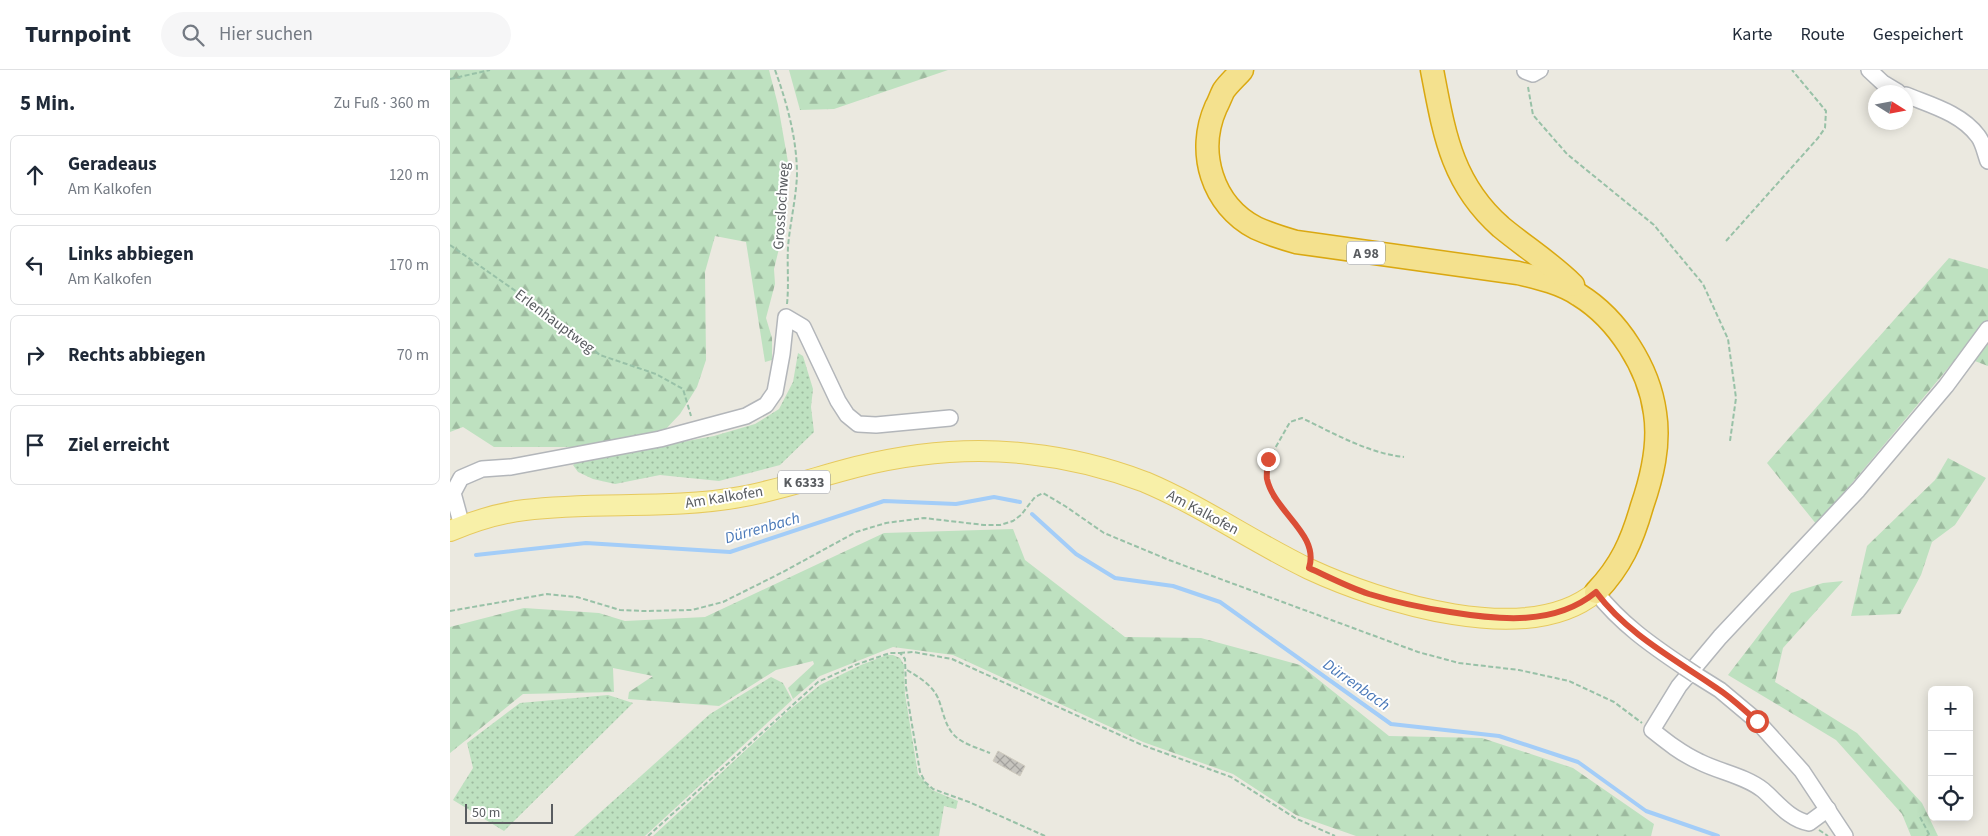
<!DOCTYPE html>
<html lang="de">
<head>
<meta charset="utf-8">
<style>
  body { margin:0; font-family:"Source Sans 3",sans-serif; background:#f6f6f7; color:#1f2937 }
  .controls { position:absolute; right:15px; bottom:15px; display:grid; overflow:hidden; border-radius:8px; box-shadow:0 2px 12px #0003 }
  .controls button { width:45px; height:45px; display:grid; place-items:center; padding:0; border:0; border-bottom:1px solid #e0e1e3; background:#fff; color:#1f2937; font:25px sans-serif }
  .compass { position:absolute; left:1418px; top:15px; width:45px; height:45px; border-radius:50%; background:#fff; box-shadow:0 2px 12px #0003; rotate:101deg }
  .scale { position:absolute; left:15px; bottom:12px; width:88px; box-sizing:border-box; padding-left:5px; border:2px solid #595c60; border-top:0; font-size:14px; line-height:18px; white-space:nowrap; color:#595c60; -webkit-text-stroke:4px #fff; paint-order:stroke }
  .stop { position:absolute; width:15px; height:15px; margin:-11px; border:4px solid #db4e36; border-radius:50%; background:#fff }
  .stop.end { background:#db4e36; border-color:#fff; box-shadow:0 1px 5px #0008 }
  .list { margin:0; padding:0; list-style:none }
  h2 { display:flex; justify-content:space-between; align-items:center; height:65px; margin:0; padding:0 20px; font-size:21px }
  h2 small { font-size:16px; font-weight:400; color:#747a83 }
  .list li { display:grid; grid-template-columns:32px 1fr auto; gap:15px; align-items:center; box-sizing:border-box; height:80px; margin:0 10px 10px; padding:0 10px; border:1px solid #e0e1e3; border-radius:8px }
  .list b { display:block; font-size:19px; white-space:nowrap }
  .list p { margin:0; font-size:16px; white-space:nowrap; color:#747a83 }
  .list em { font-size:16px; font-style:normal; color:#747a83 }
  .icon { flex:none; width:28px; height:28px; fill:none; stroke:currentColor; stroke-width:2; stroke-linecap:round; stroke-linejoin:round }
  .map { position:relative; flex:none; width:1538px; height:766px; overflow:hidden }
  header { display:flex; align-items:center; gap:30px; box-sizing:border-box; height:70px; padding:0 25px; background:#fff; border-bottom:1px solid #e0e1e3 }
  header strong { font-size:24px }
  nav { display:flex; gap:28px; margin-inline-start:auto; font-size:18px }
  .search { width:350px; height:45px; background:#f6f6f7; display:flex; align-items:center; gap:12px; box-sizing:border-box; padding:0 18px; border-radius:28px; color:#747a83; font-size:19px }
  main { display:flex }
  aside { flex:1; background:#fff }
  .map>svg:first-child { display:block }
  .grass { fill:url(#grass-dots) }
  .forest { fill:url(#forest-firs) }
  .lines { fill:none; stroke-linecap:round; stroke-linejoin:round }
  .stream { stroke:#a3cdf8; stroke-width:4 }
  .building { fill:url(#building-cross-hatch); stroke:#cfcbbf }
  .minor-casing { stroke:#b3b6ba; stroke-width:18 }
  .major-casing { stroke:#e6c95e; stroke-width:22 }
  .highway-casing { stroke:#daa811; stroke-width:25 }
  .path { stroke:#98c1a7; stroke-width:2; stroke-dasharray:5 2.5; stroke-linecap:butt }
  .minor { stroke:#fff; stroke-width:15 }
  .major { stroke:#f8f0a8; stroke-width:20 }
  .highway { stroke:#f4e18e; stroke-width:22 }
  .minor-bridge-casing { stroke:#b3b6ba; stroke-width:18; stroke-linecap:butt }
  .minor-bridge { stroke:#fff; stroke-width:15 }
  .route { stroke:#db4e36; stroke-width:6 }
  .labels { text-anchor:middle; stroke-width:4; stroke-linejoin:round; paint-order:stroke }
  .shield { fill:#fff; stroke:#8b8d90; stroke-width:1 }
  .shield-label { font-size:14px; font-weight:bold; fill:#595c60 }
  .street-label { font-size:15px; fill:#595c60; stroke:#fff }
  .water-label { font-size:16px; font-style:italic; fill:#4978b8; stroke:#fff }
</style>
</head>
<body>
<header>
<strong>Turnpoint</strong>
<div class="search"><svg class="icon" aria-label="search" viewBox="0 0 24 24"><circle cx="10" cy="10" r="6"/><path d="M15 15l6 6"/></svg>Hier suchen</div>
<nav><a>Karte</a><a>Route</a><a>Gespeichert</a></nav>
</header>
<main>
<aside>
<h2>5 Min.<small>Zu Fuß · 360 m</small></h2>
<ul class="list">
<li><svg class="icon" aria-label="ahead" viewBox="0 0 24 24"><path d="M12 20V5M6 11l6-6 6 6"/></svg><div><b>Geradeaus</b><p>Am Kalkofen</p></div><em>120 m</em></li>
<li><svg class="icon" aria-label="left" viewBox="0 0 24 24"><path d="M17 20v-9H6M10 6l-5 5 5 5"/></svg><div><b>Links abbiegen</b><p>Am Kalkofen</p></div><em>170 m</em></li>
<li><svg class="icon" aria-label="right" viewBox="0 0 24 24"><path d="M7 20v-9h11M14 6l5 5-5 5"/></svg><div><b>Rechts abbiegen</b></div><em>70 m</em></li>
<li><svg class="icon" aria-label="arrive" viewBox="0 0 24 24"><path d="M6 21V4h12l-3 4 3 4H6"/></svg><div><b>Ziel erreicht</b></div></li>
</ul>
</aside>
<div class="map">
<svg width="1538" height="766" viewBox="0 0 1538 766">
  <defs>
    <pattern id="grass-dots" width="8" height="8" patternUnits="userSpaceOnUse" patternTransform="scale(1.25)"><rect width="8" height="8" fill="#bee1c0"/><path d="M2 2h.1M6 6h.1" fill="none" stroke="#9dba9f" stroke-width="1.8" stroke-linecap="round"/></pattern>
    <pattern id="forest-firs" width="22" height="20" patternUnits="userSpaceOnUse" patternTransform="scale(1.25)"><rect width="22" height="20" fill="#bee1c0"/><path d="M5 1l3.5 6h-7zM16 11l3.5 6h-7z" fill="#9dba9f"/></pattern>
    <pattern id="building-cross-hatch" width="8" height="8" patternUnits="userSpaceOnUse" patternTransform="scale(1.25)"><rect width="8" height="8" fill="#c6c4be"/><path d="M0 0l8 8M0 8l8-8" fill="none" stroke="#a4a29e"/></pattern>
  </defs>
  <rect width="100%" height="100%" fill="#ebe9e0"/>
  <!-- grass -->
  <g class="grass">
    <polygon points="348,283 353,286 363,319 361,337 364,362 330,395 269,411 210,405 165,414 143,409 128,402 123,395 129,391 264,366 305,354 329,339 343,312"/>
    <polygon points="437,585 443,585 450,588 454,595 455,624 468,704 482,720 508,731 506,739 494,736 489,766 203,766 338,641 370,615 411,595"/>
    <polygon points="321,607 333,613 342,630 195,766 124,766 260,644"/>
    <polygon points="158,625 183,633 54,761 3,730 23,698 17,673 70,633"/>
  </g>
  <!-- forest -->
  <g class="forest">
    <polygon points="0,0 319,0 328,35 338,92 336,150 324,199 325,214 316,248 322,268 322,290 315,292 296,172 265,166 255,202 256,290 247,317 230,344 213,362 133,377 44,377 13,357 0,362"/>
    <polygon points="339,0 498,0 384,39 350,40"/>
    <polygon points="1499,188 1538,199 1538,296 1509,285 1367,455 1317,393"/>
    <polygon points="1498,388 1536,408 1505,455 1482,472 1471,505 1450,544 1401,546 1417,476 1485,410"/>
    <polygon points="563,459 575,490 675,567 751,568 850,595 939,666 1032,668 1123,698 1204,754 1201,766 906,766 846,745 783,704 693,672 503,585 443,577 370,606 343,629 338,618 364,594 363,591 326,600 269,636 178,629 179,622 203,606 163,598 164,622 73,624 0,683 0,557 74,538 149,543 175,551 255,547 434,463"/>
    <polygon points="1393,511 1333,578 1325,612 1407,663 1472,733 1488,766 1461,766 1452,744 1386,670 1278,605 1341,523 1373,513"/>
  </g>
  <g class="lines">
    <!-- stream -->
    <g class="stream">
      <polyline points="582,444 626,484 665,508 723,516 770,532 941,654 1049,666 1128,692 1196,741 1268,766"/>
      <polyline points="26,485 136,473 280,482 434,431 506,434 544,427 570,432"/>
    </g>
  </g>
  <!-- building -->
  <polygon class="building" points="548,681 575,696 570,706 543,691"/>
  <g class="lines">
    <defs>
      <g id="minor">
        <polyline points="1419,0 1433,13 1448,22"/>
        <polyline points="1075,1 1083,4 1090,0"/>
        <path d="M1456,25c24,10 55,18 72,41 5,6 7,17 10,25"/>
        <polyline points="12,456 3,423 11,408 32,399 61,397 210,369 296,346 316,335 325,322 332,284 336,247 353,257 388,331 397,345 408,354 426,355 500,348"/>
        <path d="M1146,522c24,31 55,53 88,75"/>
        <polyline points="1246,605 1270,620 1307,651 1352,701 1395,766"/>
        <path d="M1378,739l-19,14c-20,-4 -31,-20 -46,-33 -18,-14 -43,-18 -63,-28 -18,-8 -33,-20 -48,-32l27,-44 41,-49 138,-147 88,-104 42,-57"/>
      </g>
      <path id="major" d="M0,461c24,-10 49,-18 75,-21 71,-9 144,0 215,-13 40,-7 77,-20 116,-30 56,-14 115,-20 173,-13 38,4 79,14 116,28 57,24 108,60 164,87 71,33 219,80 287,23"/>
      <g id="highway">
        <path d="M792,0c-6,7 -13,13 -18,20 -3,5 -5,12 -8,17 -20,45 -4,98 40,121 13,6 26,10 40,14l222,31c21,5 43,10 61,22 39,24 70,73 76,118 5,32 -3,64 -13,93 -10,35 -21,60 -46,86"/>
        <path d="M982,0c12,62 19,113 69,157 24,20 50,36 72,58"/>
      </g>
    </defs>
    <!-- minor casing -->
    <use href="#minor" class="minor-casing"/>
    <!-- major casing -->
    <use href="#major" class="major-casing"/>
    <!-- highway casing -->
    <use href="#highway" class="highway-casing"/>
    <!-- path -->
    <g class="path">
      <path d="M325,0c12,33 22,69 22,105 -1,24 -7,48 -9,72 -1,19 1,38 -1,57"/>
      <polyline points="0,9 40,0"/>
      <polyline points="1078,17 1083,45 1117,84 1204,155 1253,214 1278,269 1286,328 1280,371"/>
      <polyline points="1276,171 1368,68 1375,58 1376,41 1342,0"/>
      <polyline points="0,175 67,222 150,285 206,304 233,319 241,346"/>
      <path d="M860,482l-1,-9 -32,-40 -10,-25 2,-19 21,-37 12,-4c33,16 66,35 102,39"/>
      <polyline points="0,541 97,524 127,527 170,540 194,541 242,540 273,532 333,502 406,462 436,453 474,448 534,455 550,455 563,451 571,445 585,427 593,423 615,436 654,463 719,490 968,582 1009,593 1069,600 1119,611 1164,632 1192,653"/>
      <polyline points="450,583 463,582 502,589 692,675 781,707 845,748 885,766"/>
      <path d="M457,600c12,7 25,15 31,28 5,12 6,25 15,36 9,10 25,14 37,19"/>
      <polyline points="1470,747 1480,766"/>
      <polyline points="1369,760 1378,766"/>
      <polyline points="198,766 368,612 405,595 440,583 450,583 455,589 456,617 459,637 470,702 475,712 483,719 519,732 595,766"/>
    </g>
    <!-- minor -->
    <use href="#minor" class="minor"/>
    <!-- major -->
    <use href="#major" class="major"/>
    <!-- highway -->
    <use href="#highway" class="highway"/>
    <defs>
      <polyline id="minor-bridge" points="1234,597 1246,605"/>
    </defs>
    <!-- minor-bridge casing -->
    <use href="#minor-bridge" class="minor-bridge-casing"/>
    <!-- minor-bridge -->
    <use href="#minor-bridge" class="minor-bridge"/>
  </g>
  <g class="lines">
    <!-- route -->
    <path class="route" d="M818,389c0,6 -2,14 -1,20 7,33 53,55 42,89 20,9 39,19 60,26 26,8 54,14 81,18 49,8 105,14 146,-20 32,43 79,67 122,97 14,9 26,21 39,32"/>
  </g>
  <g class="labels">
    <!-- shield labels -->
    <g class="shield">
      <rect x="897" y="171.5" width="38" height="23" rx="4"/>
      <rect x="328" y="400.5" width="52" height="23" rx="4"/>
    </g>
    <g class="shield-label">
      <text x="916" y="188">A 98</text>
      <text x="354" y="417">K 6333</text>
    </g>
    <!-- street labels -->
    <g class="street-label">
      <text transform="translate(331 136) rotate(-86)" y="5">Grosslochweg</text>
      <text transform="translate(105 251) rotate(37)" y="5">Erlenhauptweg</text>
      <text transform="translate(274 427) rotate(-9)" y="5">Am Kalkofen</text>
      <text transform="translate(753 442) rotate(28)" y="5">Am Kalkofen</text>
    </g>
    <!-- water labels -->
    <g class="water-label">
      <text transform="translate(312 457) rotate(-16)" y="6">Dürrenbach</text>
      <text transform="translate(907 614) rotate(35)" y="6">Dürrenbach</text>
    </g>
  </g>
</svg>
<div class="controls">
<button>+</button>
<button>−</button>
<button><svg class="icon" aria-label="locate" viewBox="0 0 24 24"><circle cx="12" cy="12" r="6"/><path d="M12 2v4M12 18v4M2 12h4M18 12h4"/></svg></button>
</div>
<svg class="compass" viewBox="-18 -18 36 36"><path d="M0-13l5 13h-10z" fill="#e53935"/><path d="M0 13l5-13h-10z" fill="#747a83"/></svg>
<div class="scale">50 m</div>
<div class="stop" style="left:1307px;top:651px"></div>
<div class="stop end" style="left:818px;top:389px"></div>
</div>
</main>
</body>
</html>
